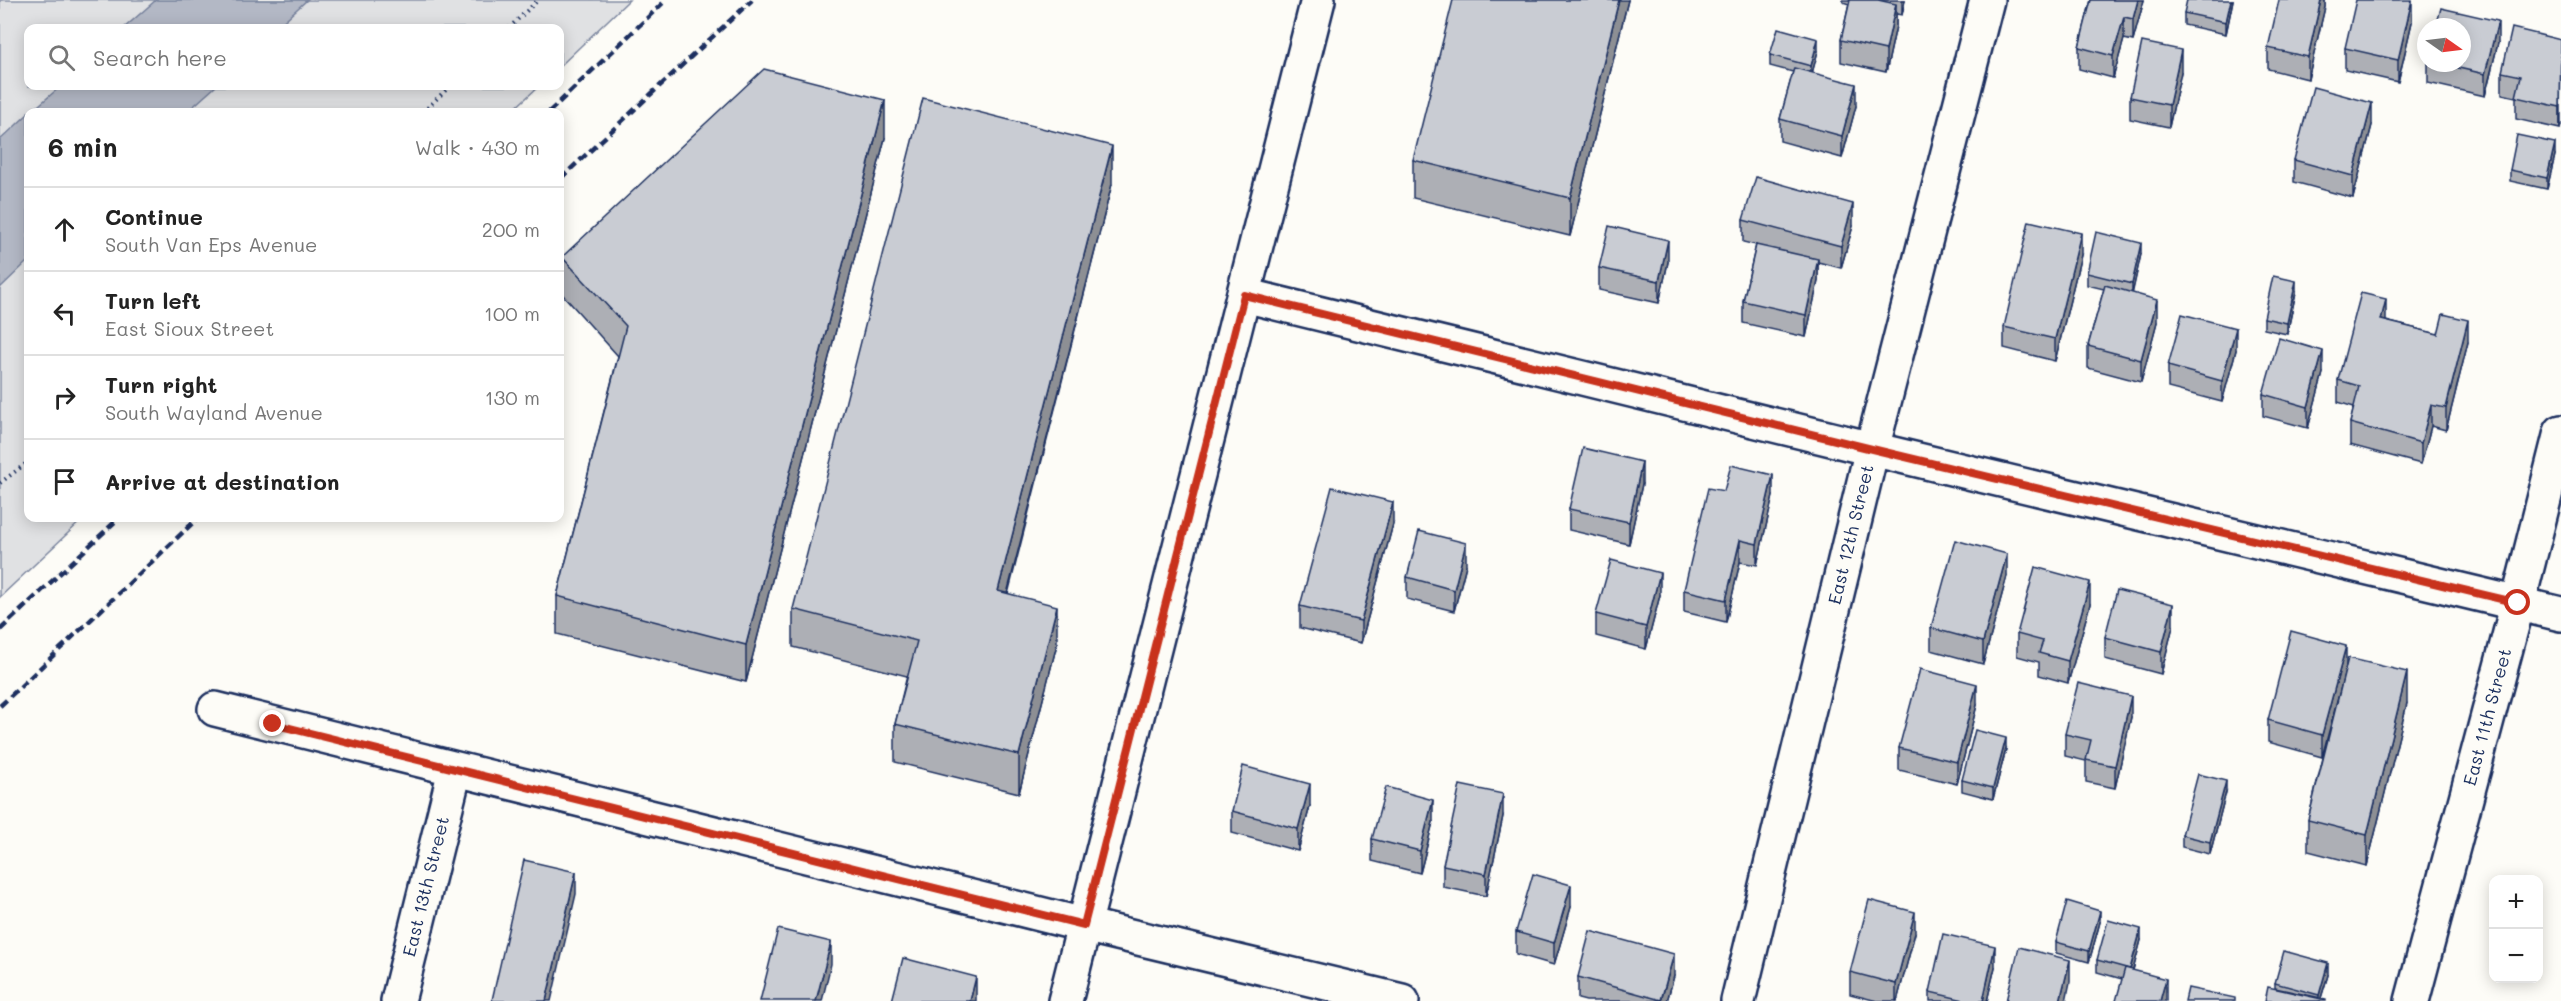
<!DOCTYPE html>
<html lang="en">
<head>
<meta charset="utf-8">
<style>
  body { margin:0; font-family:Mali,sans-serif; background:#f2f2f2; color:#222 }
  .controls { position:absolute; right:18px; bottom:18px; display:grid; overflow:hidden; border-radius:12px; box-shadow:0 3px 15px #0003 }
  .controls button { width:54px; height:54px; display:grid; place-items:center; padding:0; border:0; border-bottom:2px solid #e0e0e0; background:#fff; color:#222; font:30px sans-serif }
  .compass { position:absolute; left:2417px; top:18px; width:54px; height:54px; border-radius:50%; background:#fff; box-shadow:0 3px 15px #0003; rotate:104deg }
  .stop { position:absolute; width:18px; height:18px; margin:-14px; border:4px solid #c8321e; border-radius:50%; background:#fff }
  .stop.end { background:#c8321e; border-color:#fff; box-shadow:0 2px 6px #0008 }
  .list { margin:0; padding:0; list-style:none }
  h2 { display:flex; justify-content:space-between; align-items:center; height:78px; margin:0; padding:0 24px; font-size:26px }
  h2 small { font-size:20px; font-weight:400; color:#767676 }
  .list li { display:grid; grid-template-columns:39px 1fr auto; gap:18px; align-items:center; box-sizing:border-box; height:84px; padding:0 24px; border-top:2px solid #e0e0e0 }
  .list b { display:block; font-size:22px; white-space:nowrap }
  .list p { margin:0; font-size:20px; white-space:nowrap; color:#767676 }
  .list em { font-size:20px; font-style:normal; color:#767676 }
  .icon { flex:none; width:33px; height:33px; fill:none; stroke:currentColor; stroke-width:2; stroke-linecap:round; stroke-linejoin:round }
  .map { position:relative; flex:none; width:2561px; height:1001px; overflow:hidden }
  .search { position:absolute; background:#fff; box-shadow:0 3px 15px #0003; left:24px; top:24px; width:540px; height:66px; display:flex; align-items:center; gap:15px; box-sizing:border-box; padding:0 21px; border-radius:12px; color:#767676; font-size:22px }
  .panel { position:absolute; background:#fff; box-shadow:0 3px 15px #0003; left:24px; top:108px; width:540px; height:414px; border-radius:12px }
  .map>svg:first-child { display:block }
  .green { fill:#e0e1e3; stroke:#7e88a0; stroke-width:1.5 }
  .water { fill:#b3b8c5; stroke:#76819c; stroke-width:1.5 }
  .lines { fill:none; stroke-linecap:round; stroke-linejoin:round }
  .minor-casing { stroke:#1b2f5e; stroke-width:38 }
  .path { stroke:#1b2f5e; stroke-width:4; stroke-dasharray:1.5 4.5; stroke-linecap:butt }
  .minor { stroke:#fdfcf7; stroke-width:33 }
  .rail { stroke:#1b2f5e; stroke-width:4.5; stroke-dasharray:9 4.5; stroke-linecap:butt }
  .wall { fill:#adafb5; stroke:#1b2f5e; stroke-width:1.5 }
  .shaded-wall { fill:#8d8f94; stroke:#1b2f5e; stroke-width:1.5 }
  .building { fill:#c9ccd3; stroke:#1b2f5e; stroke-width:1.5 }
  .route { stroke:#c8321e; stroke-width:8 }
  .labels { text-anchor:middle; stroke-width:4.5; stroke-linejoin:round; paint-order:stroke }
  .street-label { font-size:18px; fill:#1b2f5e; stroke:#fdfcf7 }
</style>
</head>
<body>
<div class="map">
<svg width="2561" height="1001" viewBox="0 0 2561 1001">
  <rect width="100%" height="100%" fill="#fdfcf7"/>
  <filter id="ink" filterUnits="userSpaceOnUse"><feTurbulence type="fractalNoise" baseFrequency=".0167" numOctaves="2"/><feDisplacementMap in="SourceGraphic" scale="12" xChannelSelector="R" yChannelSelector="G"/><feConvolveMatrix kernelMatrix="1 2 1 2 8 2 1 2 1" color-interpolation-filters="sRGB"/></filter>
  <g filter="url(#ink)">
    <!-- green -->
    <polygon class="green" points="0,0 629,0 560,66 560,28 28,28 28,86 539,86 511,112 28,112 28,518 84,518 0,597"/>
    <!-- water -->
    <g class="water">
      <polygon points="156,0 307,0 276,28 124,28"/>
      <polygon points="61,86 216,86 187,112 31,112"/>
      <polygon points="28,114 28,261 0,288 0,140"/>
    </g>
    <g class="lines">
      <defs>
        <g id="minor">
          <polyline points="1244,295 1872,449 2561,614"/>
          <polyline points="215,709 1084,925 1402,1001"/>
          <path id="s1" d="M398,1001l57,-231"/>
          <polyline points="1065,1001 1318,0"/>
          <path id="s2" d="M1738,1001l134,-552 115,-449"/>
          <path id="s3" d="M2412,1001l106,-398 43,-171"/>
        </g>
      </defs>
      <!-- minor casing -->
      <use href="#minor" class="minor-casing"/>
      <!-- path -->
      <g class="path">
        <polyline points="509,28 538,0"/>
        <polyline points="423,112 450,86"/>
        <polyline points="0,483 28,462"/>
      </g>
      <!-- minor -->
      <use href="#minor" class="minor"/>
      <!-- rail -->
      <g class="rail">
        <polyline points="549,112 666,0"/>
        <polyline points="560,179 752,0"/>
        <polyline points="0,630 119,518"/>
        <polyline points="0,706 198,518"/>
      </g>
    </g>
    <!-- wall -->
    <g class="wall">
      <polygon points="1628,0 1570,236 1413,198 1413,160"/>
      <polygon points="1843,0 1905,0 1902,15 1896,14 1896,26 1886,72 1841,62 1841,40 1849,4 1843,2"/>
      <polygon points="2091,0 2144,0 2133,41 2124,39 2113,78 2079,69 2079,47"/>
      <polygon points="2233,0 2226,34 2184,25 2184,13"/>
      <polygon points="2321,0 2325,0 2325,7 2308,79 2268,69 2268,48"/>
      <polygon points="2412,22 2398,82 2345,70 2345,48"/>
      <polygon points="2561,40 2560,129 2516,119 2516,97 2502,94 2502,72"/>
      <polygon points="2498,43 2485,96 2428,83 2428,63 2462,63"/>
      <polygon points="1818,51 1812,73 1856,106 1842,158 1780,141 1780,119 1793,72 1770,66 1770,55"/>
      <polygon points="2181,72 2169,127 2130,119 2130,97"/>
      <polygon points="2372,125 2353,198 2294,182 2294,160"/>
      <polygon points="885,138 746,682 557,634 557,596 618,356 562,294 562,257"/>
      <polygon points="2555,155 2547,189 2510,181 2510,170"/>
      <polygon points="1112,184 1008,594 1057,644 1019,793 895,762 895,724 907,676 793,647 793,609"/>
      <polygon points="1743,220 1853,226 1841,268 1818,262 1818,281 1806,337 1743,323 1743,301 1756,245 1743,242"/>
      <polygon points="2141,254 2132,293 2157,322 2141,382 2088,368 2088,346 2104,289 2087,285 2087,273"/>
      <polygon points="2081,255 2055,361 2004,348 2004,327"/>
      <polygon points="1668,262 1659,303 1599,290 1599,268"/>
      <polygon points="2296,292 2287,334 2264,329 2264,318"/>
      <polygon points="2386,321 2468,342 2446,430 2431,426 2421,464 2350,445 2350,423 2354,407 2338,402 2338,380"/>
      <polygon points="2236,350 2222,402 2168,388 2168,366"/>
      <polygon points="2323,373 2308,428 2263,416 2263,394"/>
      <polygon points="1642,484 1629,544 1569,530 1569,509"/>
      <polygon points="1724,491 1773,496 1757,565 1740,562 1726,622 1684,612 1684,590"/>
      <polygon points="1393,524 1361,643 1300,628 1300,606"/>
      <polygon points="1466,565 1454,611 1407,599 1407,577"/>
      <polygon points="2007,576 1983,664 1931,650 1931,628"/>
      <polygon points="1660,595 1646,649 1596,636 1596,614"/>
      <polygon points="2090,604 2068,683 2039,675 2039,662 2017,656 2017,634"/>
      <polygon points="2173,626 2161,674 2105,659 2105,637"/>
      <polygon points="2346,667 2407,703 2367,866 2308,851 2308,820 2342,679 2322,757 2268,742 2268,720"/>
      <polygon points="1977,705 1957,784 1899,770 1899,748"/>
      <polygon points="2131,717 2115,788 2086,782 2086,761 2065,756 2065,734"/>
      <polygon points="2006,749 1993,799 1962,791 1962,780"/>
      <polygon points="2226,792 2210,854 2182,847 2182,835"/>
      <polygon points="1310,806 1298,851 1232,833 1232,811"/>
      <polygon points="1503,816 1486,896 1443,887 1443,865"/>
      <polygon points="1433,822 1420,873 1372,861 1372,839"/>
      <polygon points="1571,907 1554,965 1516,954 1516,932"/>
      <polygon points="2100,922 2089,962 2056,953 2056,942"/>
      <polygon points="1915,933 1897,1001 1877,1001 1850,994 1850,972"/>
      <polygon points="2141,940 2133,970 2166,1001 2122,979 2097,972 2097,960"/>
      <polygon points="1995,967 1987,1001 1930,1001 1930,992"/>
      <polygon points="2328,975 2321,998 2275,988 2275,983"/>
      <polygon points="1674,976 1667,1001 1586,1001 1578,999 1578,977"/>
    </g>
    <!-- shaded-wall -->
    <g class="shaded-wall">
      <polygon points="1619,0 1628,0 1570,236 1570,198"/>
      <polygon points="1902,0 1905,0 1902,15"/>
      <polygon points="2138,0 2144,0 2133,41 2133,19"/>
      <polygon points="2231,0 2233,0 2226,34 2226,22"/>
      <polygon points="2321,0 2325,0 2325,7 2308,79 2308,57"/>
      <polygon points="2412,0 2412,22 2398,82 2398,60"/>
      <polygon points="1896,4 1896,26 1886,72 1886,50"/>
      <polygon points="2124,17 2124,39 2113,78 2113,56"/>
      <polygon points="2498,21 2498,43 2485,96 2485,74"/>
      <polygon points="1818,39 1818,51 1811,77 1811,66"/>
      <polygon points="2181,50 2181,72 2169,127 2169,105"/>
      <polygon points="1856,84 1856,106 1842,158 1842,136"/>
      <polygon points="885,100 885,138 746,682 746,645"/>
      <polygon points="2372,103 2372,125 2353,198 2353,176"/>
      <polygon points="2561,105 2561,126 2560,129 2560,107"/>
      <polygon points="2555,143 2555,155 2547,189 2547,178"/>
      <polygon points="1112,146 1112,184 998,629 998,591"/>
      <polygon points="1853,204 1853,226 1841,268 1841,246"/>
      <polygon points="2081,233 2081,255 2055,361 2055,339"/>
      <polygon points="1668,240 1668,262 1659,303 1659,281"/>
      <polygon points="2141,243 2141,254 2132,295 2132,284"/>
      <polygon points="1818,259 1818,281 1806,337 1806,315"/>
      <polygon points="2296,281 2296,292 2287,334 2287,323"/>
      <polygon points="2386,299 2386,321 2381,320"/>
      <polygon points="2157,300 2157,322 2141,382 2141,360"/>
      <polygon points="2468,320 2468,342 2446,430 2446,408"/>
      <polygon points="2236,328 2236,350 2222,402 2222,381"/>
      <polygon points="2323,351 2323,373 2308,428 2308,407"/>
      <polygon points="2431,405 2431,426 2421,464 2421,443"/>
      <polygon points="1642,462 1642,484 1629,544 1629,522"/>
      <polygon points="1773,475 1773,496 1757,565 1757,544"/>
      <polygon points="1393,502 1393,524 1361,643 1361,621"/>
      <polygon points="1740,540 1740,562 1726,622 1726,600"/>
      <polygon points="1466,543 1466,565 1454,611 1454,590"/>
      <polygon points="2007,554 2007,576 1983,664 1983,642"/>
      <polygon points="1660,573 1660,595 1646,649 1646,627"/>
      <polygon points="2090,582 2090,604 2068,683 2068,661"/>
      <polygon points="2173,604 2173,626 2161,674 2161,652"/>
      <polygon points="1057,606 1057,644 1019,793 1019,755"/>
      <polygon points="2346,646 2346,668 2322,757 2322,735"/>
      <polygon points="2407,672 2407,703 2367,866 2367,835"/>
      <polygon points="1977,684 1977,705 1957,784 1957,762"/>
      <polygon points="2131,696 2131,717 2115,788 2115,766"/>
      <polygon points="2006,738 2006,749 1993,799 1993,788"/>
      <polygon points="2226,781 2226,792 2210,854 2210,842"/>
      <polygon points="1310,784 1310,806 1298,851 1298,829"/>
      <polygon points="1503,794 1503,816 1486,896 1486,874"/>
      <polygon points="1433,800 1433,822 1420,873 1420,851"/>
      <polygon points="576,872 576,894 551,1001 546,1001"/>
      <polygon points="1571,885 1571,907 1554,965 1554,943"/>
      <polygon points="2100,911 2100,922 2089,962 2089,951"/>
      <polygon points="1915,912 1915,933 1897,1001 1896,1001 1896,984"/>
      <polygon points="2141,929 2141,940 2130,981 2130,970"/>
      <polygon points="831,942 831,964 822,1001 816,1001"/>
      <polygon points="1995,946 1995,967 1987,1001 1983,1001"/>
      <polygon points="1674,954 1674,976 1667,1001 1661,1001"/>
      <polygon points="2070,960 2070,982 2066,1001 2060,1001"/>
      <polygon points="2328,963 2328,975 2320,1001 2319,1001 2319,995"/>
      <polygon points="976,977 976,1001 970,1001"/>
      <polygon points="2166,979 2166,1001 2160,1001"/>
    </g>
    <!-- building -->
    <g class="building">
      <polygon points="1453,0 1619,0 1570,198 1413,160"/>
      <polygon points="1850,0 1878,0 1896,4 1886,50 1841,40"/>
      <polygon points="2091,0 2138,0 2133,19 2124,17 2113,56 2079,47"/>
      <polygon points="2187,0 2231,0 2226,22 2184,13"/>
      <polygon points="2279,0 2321,0 2308,57 2268,48"/>
      <polygon points="2356,0 2412,0 2398,60 2345,48"/>
      <polygon points="2441,8 2498,21 2485,74 2437,63 2462,63 2462,27 2436,27"/>
      <polygon points="1778,28 1818,39 1811,66 1770,55"/>
      <polygon points="2512,28 2561,40 2560,107 2516,97 2521,76 2502,72"/>
      <polygon points="2142,42 2181,50 2169,105 2130,97"/>
      <polygon points="1794,68 1856,84 1842,136 1780,119"/>
      <polygon points="764,69 885,100 746,645 557,596 626,326 562,257"/>
      <polygon points="2313,87 2372,103 2353,176 2294,160"/>
      <polygon points="923,98 1112,146 998,591 1057,606 1019,755 895,724 917,641 793,609"/>
      <polygon points="2517,135 2555,143 2547,178 2510,170"/>
      <polygon points="1756,177 1853,204 1841,246 1743,220"/>
      <polygon points="2029,221 2081,233 2055,339 2004,327"/>
      <polygon points="1609,226 1668,240 1659,281 1599,268"/>
      <polygon points="2096,232 2141,243 2132,284 2087,273"/>
      <polygon points="1756,245 1818,259 1806,315 1743,301"/>
      <polygon points="2273,276 2296,281 2287,323 2264,318"/>
      <polygon points="2105,285 2157,300 2141,360 2088,346"/>
      <polygon points="2361,293 2386,299 2381,320 2438,334 2443,314 2468,320 2446,408 2431,405 2421,443 2350,423 2359,386 2338,380"/>
      <polygon points="2182,314 2236,328 2222,381 2168,366"/>
      <polygon points="2279,338 2323,351 2308,407 2263,394"/>
      <polygon points="1583,448 1642,462 1629,522 1569,509"/>
      <polygon points="1731,465 1773,475 1757,544 1740,540 1726,600 1684,590 1708,488 1724,491"/>
      <polygon points="1332,487 1393,502 1361,621 1300,606"/>
      <polygon points="1419,531 1466,543 1454,590 1407,577"/>
      <polygon points="1955,540 2007,554 1983,642 1931,628"/>
      <polygon points="1611,560 1660,573 1646,627 1596,614"/>
      <polygon points="2035,567 2090,582 2068,661 2039,653 2043,641 2017,634"/>
      <polygon points="2117,590 2173,604 2161,652 2105,637"/>
      <polygon points="2291,631 2346,646 2322,735 2268,720"/>
      <polygon points="2348,658 2407,672 2367,835 2308,820"/>
      <polygon points="1920,669 1977,684 1957,762 1899,748"/>
      <polygon points="2078,683 2131,696 2115,766 2086,760 2091,740 2065,734"/>
      <polygon points="1975,730 2006,738 1993,788 1962,780"/>
      <polygon points="1243,766 1310,784 1298,829 1232,811"/>
      <polygon points="2198,774 2226,781 2210,842 2182,835"/>
      <polygon points="1460,785 1503,794 1486,874 1443,865"/>
      <polygon points="1386,787 1433,800 1420,851 1372,839"/>
      <polygon points="524,860 576,872 546,1001 494,1001 492,1000"/>
      <polygon points="1533,874 1571,885 1554,943 1516,932"/>
      <polygon points="1869,900 1915,912 1896,984 1850,972"/>
      <polygon points="2067,901 2100,911 2089,951 2056,942"/>
      <polygon points="2108,920 2141,929 2130,969 2097,960"/>
      <polygon points="778,929 831,942 816,1001 760,1001"/>
      <polygon points="1590,931 1674,954 1661,1000 1578,977"/>
      <polygon points="1943,934 1995,946 1983,1001 1968,1001 1930,992"/>
      <polygon points="2019,947 2070,960 2060,1001 2006,1001"/>
      <polygon points="2284,951 2328,963 2319,995 2275,983"/>
      <polygon points="903,958 976,977 970,1001 892,1001"/>
      <polygon points="2125,968 2166,979 2160,1001 2116,1001"/>
      <polygon points="2268,987 2326,1000 2326,1001 2265,1001"/>
      <polygon points="2188,988 2235,998 2235,1001 2185,1001"/>
    </g>
  </g>
  <g class="lines" filter="url(#ink)">
    <!-- route -->
    <polyline class="route" points="273,724 1084,925 1244,295 1872,449 2518,603"/>
  </g>
  <g class="labels">
    <!-- street labels -->
    <g class="street-label">
      <text dy="6" stroke="none"><textPath href="#s2" startOffset="480">East 12th Street</textPath></text>
      <text dy="6" stroke="none"><textPath href="#s3" startOffset="294">East 11th Street</textPath></text>
      <text dy="6" stroke="none"><textPath href="#s1" startOffset="118">East 13th Street</textPath></text>
    </g>
  </g>
</svg>
<div class="controls">
<button>+</button>
<button>−</button>
</div>
<svg class="compass" viewBox="-18 -18 36 36"><path d="M0-13l5 13h-10z" fill="#e53935"/><path d="M0 13l5-13h-10z" fill="#767676"/></svg>
<div class="stop" style="left:2518px;top:603px"></div>
<div class="stop end" style="left:273px;top:724px"></div>
<div class="search"><svg class="icon" aria-label="search" viewBox="0 0 24 24"><circle cx="10" cy="10" r="6"/><path d="M15 15l6 6"/></svg>Search here</div>
<section class="panel">
<h2>6 min<small>Walk · 430 m</small></h2>
<ul class="list">
<li><svg class="icon" aria-label="ahead" viewBox="0 0 24 24"><path d="M12 20V5M6 11l6-6 6 6"/></svg><div><b>Continue</b><p>South Van Eps Avenue</p></div><em>200 m</em></li>
<li><svg class="icon" aria-label="left" viewBox="0 0 24 24"><path d="M17 20v-9H6M10 6l-5 5 5 5"/></svg><div><b>Turn left</b><p>East Sioux Street</p></div><em>100 m</em></li>
<li><svg class="icon" aria-label="right" viewBox="0 0 24 24"><path d="M7 20v-9h11M14 6l5 5-5 5"/></svg><div><b>Turn right</b><p>South Wayland Avenue</p></div><em>130 m</em></li>
<li><svg class="icon" aria-label="arrive" viewBox="0 0 24 24"><path d="M6 21V4h12l-3 4 3 4H6"/></svg><div><b>Arrive at destination</b></div></li>
</ul>
</section>
</div>
</body>
</html>
